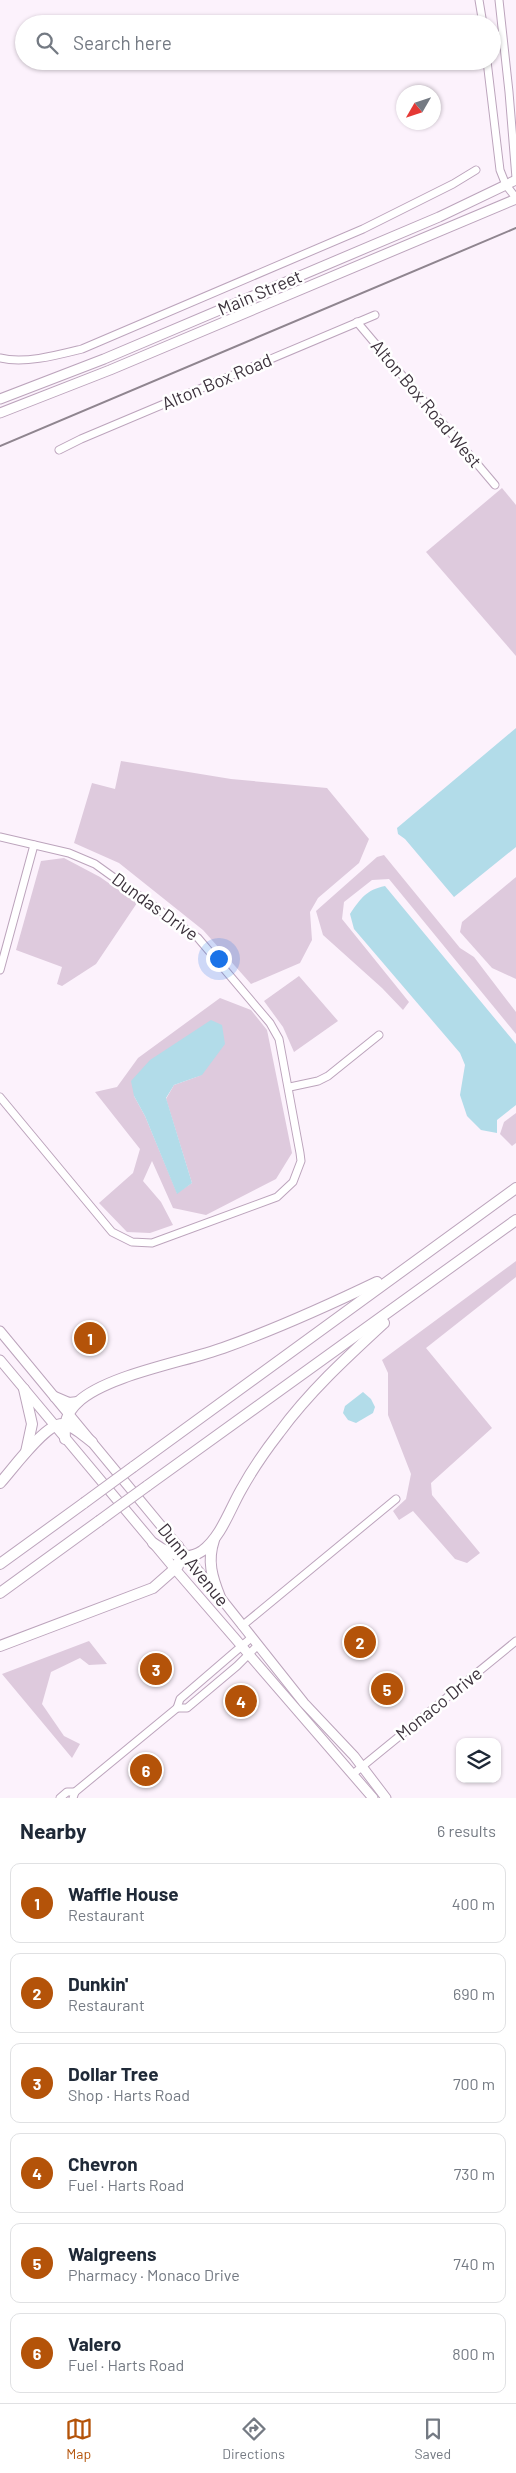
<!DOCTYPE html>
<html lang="en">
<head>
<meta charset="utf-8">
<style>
  body { margin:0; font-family:Barlow,sans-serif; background:#f2f2f3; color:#1f2937 }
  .controls { position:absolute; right:15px; bottom:15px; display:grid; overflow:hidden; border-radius:10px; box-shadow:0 1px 4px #0004 }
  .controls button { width:45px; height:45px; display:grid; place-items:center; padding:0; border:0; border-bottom:1px solid #e0e1e3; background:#fff; color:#1f2937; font:25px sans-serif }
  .compass { position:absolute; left:396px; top:85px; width:45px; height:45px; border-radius:50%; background:#fff; box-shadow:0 1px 4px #0004; rotate:231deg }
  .you { position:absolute; left:218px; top:958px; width:18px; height:18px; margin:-12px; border:4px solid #fff; border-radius:50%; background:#1a73e8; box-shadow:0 0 0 8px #1a73e833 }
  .badge { display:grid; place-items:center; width:32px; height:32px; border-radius:50%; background:#b45309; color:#fff; font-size:16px; font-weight:700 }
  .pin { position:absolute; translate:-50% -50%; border:2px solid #fff; box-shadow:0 1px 5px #0006 }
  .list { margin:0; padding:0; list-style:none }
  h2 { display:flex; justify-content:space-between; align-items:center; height:65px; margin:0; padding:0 20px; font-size:21px }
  h2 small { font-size:16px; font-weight:400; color:#747a83 }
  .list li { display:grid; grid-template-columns:32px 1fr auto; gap:15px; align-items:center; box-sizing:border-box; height:80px; margin:0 10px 10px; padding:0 10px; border:1px solid #e0e1e3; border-radius:10px }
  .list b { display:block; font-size:19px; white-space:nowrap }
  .list p { margin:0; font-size:16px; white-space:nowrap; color:#747a83 }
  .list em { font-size:16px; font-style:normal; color:#747a83 }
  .icon { flex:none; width:28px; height:28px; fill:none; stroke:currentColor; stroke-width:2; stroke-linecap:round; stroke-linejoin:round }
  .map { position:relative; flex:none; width:516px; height:1798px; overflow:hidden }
  .search { position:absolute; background:#fff; box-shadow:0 1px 4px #0004; left:15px; right:15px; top:15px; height:55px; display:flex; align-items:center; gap:12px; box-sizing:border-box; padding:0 18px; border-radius:28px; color:#747a83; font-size:19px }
  .sheet { height:605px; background:#fff }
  nav { display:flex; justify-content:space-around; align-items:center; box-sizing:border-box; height:70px; border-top:1px solid #e0e1e3; background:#fff; font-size:14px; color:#747a83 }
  nav a { display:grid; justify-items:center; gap:2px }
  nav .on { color:#b45309 }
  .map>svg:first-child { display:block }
  .green { fill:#decadd; fill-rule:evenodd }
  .water { fill:#b2dce9 }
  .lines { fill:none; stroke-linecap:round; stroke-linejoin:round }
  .minor-casing { stroke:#bca4bc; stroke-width:9 }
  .major-casing { stroke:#bca4bc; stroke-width:11 }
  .highway-casing { stroke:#bca4bc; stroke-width:12 }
  .minor { stroke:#fff; stroke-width:7 }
  .major { stroke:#fff; stroke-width:9 }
  .highway { stroke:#fff; stroke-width:10 }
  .rail { stroke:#8f858f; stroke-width:2 }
  .highway-bridge-casing { stroke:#bca4bc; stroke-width:12; stroke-linecap:butt }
  .highway-bridge { stroke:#fff; stroke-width:10 }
  .labels { text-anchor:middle; stroke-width:5; stroke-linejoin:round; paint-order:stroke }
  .street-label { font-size:18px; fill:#3c323c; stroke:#fff }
</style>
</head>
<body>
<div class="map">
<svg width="516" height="1798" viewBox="0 0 516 1798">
  <rect width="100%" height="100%" fill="#fcf2fc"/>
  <!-- green -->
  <g class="green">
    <polygon points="502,488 516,505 516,656 426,552"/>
    <polygon points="121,761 231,779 327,788 369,839 359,863 318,898 310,912 312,940 300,963 251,984 203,930 119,863 74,843 92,783 115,789"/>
    <polygon points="384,855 460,948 474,957 516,1012 516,1034 389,879 372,880 344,902 342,919 409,1002 403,1010 382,988 323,935 316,911 377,857"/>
    <polygon points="64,858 100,877 137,903 96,964 62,986 57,984 62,967 16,950 41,861"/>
    <polygon points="516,877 516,979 492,968 460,932 462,922"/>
    <polygon points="299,976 338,1021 294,1052 283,1027 264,1001"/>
    <path d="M220,998l31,12 16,20 25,123 -16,26 -70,36 -33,-7 -21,-47 -9,20 18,21 12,23 -23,8 -23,-1 -28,-29 34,-30 7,-24 -45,-57 22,-5 21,-29zM202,1075l-28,10 -8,14 26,84 -15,10 -32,-77 -11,-20z"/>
    <polygon points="516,1113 516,1143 512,1146 500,1134 504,1122"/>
    <polygon points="516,1261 516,1277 426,1348 492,1428 431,1483 432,1495 480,1553 467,1563 455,1559 413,1511 399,1520 393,1511 406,1499 411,1474 388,1415 388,1373 382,1360"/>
    <polygon points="89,1641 107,1664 89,1665 80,1658 51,1672 42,1704 64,1736 80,1744 72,1758 2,1674"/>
  </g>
  <!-- water -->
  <g class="water">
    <polygon points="516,728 516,847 454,897 405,839 398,834 397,828"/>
    <path d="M385,886l131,158v61l-19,15v13l-16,-3 -14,-14 -7,-21 5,-30 -5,-12 -106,-124 -4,-15c11,-16 16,-24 35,-28z"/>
    <polygon points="211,1020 222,1025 225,1044 202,1075 174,1085 166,1098 192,1183 177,1194 145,1116 134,1096 131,1081 150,1060"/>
    <polygon points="363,1392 371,1399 375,1407 373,1413 356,1423 348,1420 343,1413 345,1406"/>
  </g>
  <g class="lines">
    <defs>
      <g id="minor">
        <polyline points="479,0 483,24"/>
        <polyline points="499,0 509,92 516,178"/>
        <polyline points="487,61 500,170 506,185 516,198"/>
        <polyline points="357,322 495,485"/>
        <path d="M0,358c25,6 58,-3 82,-9l281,-120 90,-45 23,-14"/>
        <polyline points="59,450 81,439 375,315"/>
        <polyline points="0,837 69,853 95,864 198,938 270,1023 279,1039 300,1153 301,1161 293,1182 277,1197 152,1243 132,1242 112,1232 0,1097"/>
        <polyline points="0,970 34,845"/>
        <polyline points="290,1087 318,1081 328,1076 379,1035"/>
        <polyline points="242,1626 396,1499"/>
        <polyline points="177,1708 187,1708 237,1666 258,1645"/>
        <polyline points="353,1774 516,1641"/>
        <polyline points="60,1798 67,1792 75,1792"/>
        <polyline points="73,1798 75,1792 177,1708 180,1699 251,1638"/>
      </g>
      <g id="major">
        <polyline points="0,399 104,359 439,217 516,180"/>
        <polyline points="0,413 110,370 516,199"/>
        <polyline points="0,1331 220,1597 304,1703 354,1756 386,1798"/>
        <polyline points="0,1360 175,1569 373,1798"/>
      </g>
      <g id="highway">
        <polyline points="24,1389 32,1424 26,1452"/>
        <polyline points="55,1397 69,1403 78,1402"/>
        <path d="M65,1439c-1,-15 1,-26 13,-37 29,-27 106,-40 145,-54 53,-19 104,-42 154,-66"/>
        <polyline points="133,1467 516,1188"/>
        <path d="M0,1483c12,-13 45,-59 62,-59 11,1 22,12 30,18"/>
        <polyline points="147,1486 516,1220"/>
        <path d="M214,1540c-7,21 -2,37 6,57"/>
        <path d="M153,1543c14,10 33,19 49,8 19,-14 28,-42 39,-61 11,-20 24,-39 38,-57 30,-41 67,-75 105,-110"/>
        <polyline points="0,1564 84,1503"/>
        <polyline points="0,1593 99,1521"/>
        <polyline points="0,1646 153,1588 178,1566 180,1556 178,1546"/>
      </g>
    </defs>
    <!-- minor casing -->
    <use href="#minor" class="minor-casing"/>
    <!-- major casing -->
    <use href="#major" class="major-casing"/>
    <!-- highway casing -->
    <use href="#highway" class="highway-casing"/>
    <!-- minor -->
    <use href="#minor" class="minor"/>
    <!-- major -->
    <use href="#major" class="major"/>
    <!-- highway -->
    <use href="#highway" class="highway"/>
    <!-- rail -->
    <polyline class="rail" points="0,446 516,228"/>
    <defs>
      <g id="highway-bridge">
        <polyline points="84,1503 133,1467"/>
        <polyline points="99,1521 147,1486"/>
      </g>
    </defs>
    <!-- highway-bridge casing -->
    <use href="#highway-bridge" class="highway-bridge-casing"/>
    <!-- highway-bridge -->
    <use href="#highway-bridge" class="highway-bridge"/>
  </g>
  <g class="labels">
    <!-- street labels -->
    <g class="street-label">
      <text transform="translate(260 293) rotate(-23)" y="6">Main Street</text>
      <text transform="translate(217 382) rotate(-23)" y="6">Alton Box Road</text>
      <text transform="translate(426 404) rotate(50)" y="6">Alton Box Road West</text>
      <text transform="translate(155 907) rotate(36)" y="6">Dundas Drive</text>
      <text transform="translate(193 1565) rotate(51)" y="6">Dunn Avenue</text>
      <text transform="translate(439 1704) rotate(-39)" y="6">Monaco Drive</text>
    </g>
  </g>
</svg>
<div class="controls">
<button><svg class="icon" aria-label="layers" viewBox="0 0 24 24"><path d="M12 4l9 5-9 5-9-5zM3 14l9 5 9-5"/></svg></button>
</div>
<svg class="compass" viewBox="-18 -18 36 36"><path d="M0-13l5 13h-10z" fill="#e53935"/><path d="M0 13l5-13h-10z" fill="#747a83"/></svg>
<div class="you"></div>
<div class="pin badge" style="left:90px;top:1338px">1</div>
<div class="pin badge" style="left:360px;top:1642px">2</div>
<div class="pin badge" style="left:156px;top:1669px">3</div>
<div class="pin badge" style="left:241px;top:1701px">4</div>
<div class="pin badge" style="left:387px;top:1689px">5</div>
<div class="pin badge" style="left:146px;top:1770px">6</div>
<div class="search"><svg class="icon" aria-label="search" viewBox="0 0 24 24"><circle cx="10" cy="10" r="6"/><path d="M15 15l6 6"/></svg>Search here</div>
</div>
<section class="sheet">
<h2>Nearby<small>6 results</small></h2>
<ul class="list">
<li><span class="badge">1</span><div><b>Waffle House</b><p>Restaurant</p></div><em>400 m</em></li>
<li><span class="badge">2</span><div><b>Dunkin'</b><p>Restaurant</p></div><em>690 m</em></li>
<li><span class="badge">3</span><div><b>Dollar Tree</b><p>Shop · Harts Road</p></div><em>700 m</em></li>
<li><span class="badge">4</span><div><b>Chevron</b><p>Fuel · Harts Road</p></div><em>730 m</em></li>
<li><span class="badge">5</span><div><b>Walgreens</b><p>Pharmacy · Monaco Drive</p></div><em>740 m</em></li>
<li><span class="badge">6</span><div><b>Valero</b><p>Fuel · Harts Road</p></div><em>800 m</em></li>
</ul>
</section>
<nav>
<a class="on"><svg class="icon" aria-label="map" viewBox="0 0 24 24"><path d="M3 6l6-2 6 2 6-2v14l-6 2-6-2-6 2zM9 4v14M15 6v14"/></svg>Map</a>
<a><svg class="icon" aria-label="directions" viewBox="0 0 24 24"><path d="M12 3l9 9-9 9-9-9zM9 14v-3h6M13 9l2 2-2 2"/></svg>Directions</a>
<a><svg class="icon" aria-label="saved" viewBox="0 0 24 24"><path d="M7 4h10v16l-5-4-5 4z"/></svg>Saved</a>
</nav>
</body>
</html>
